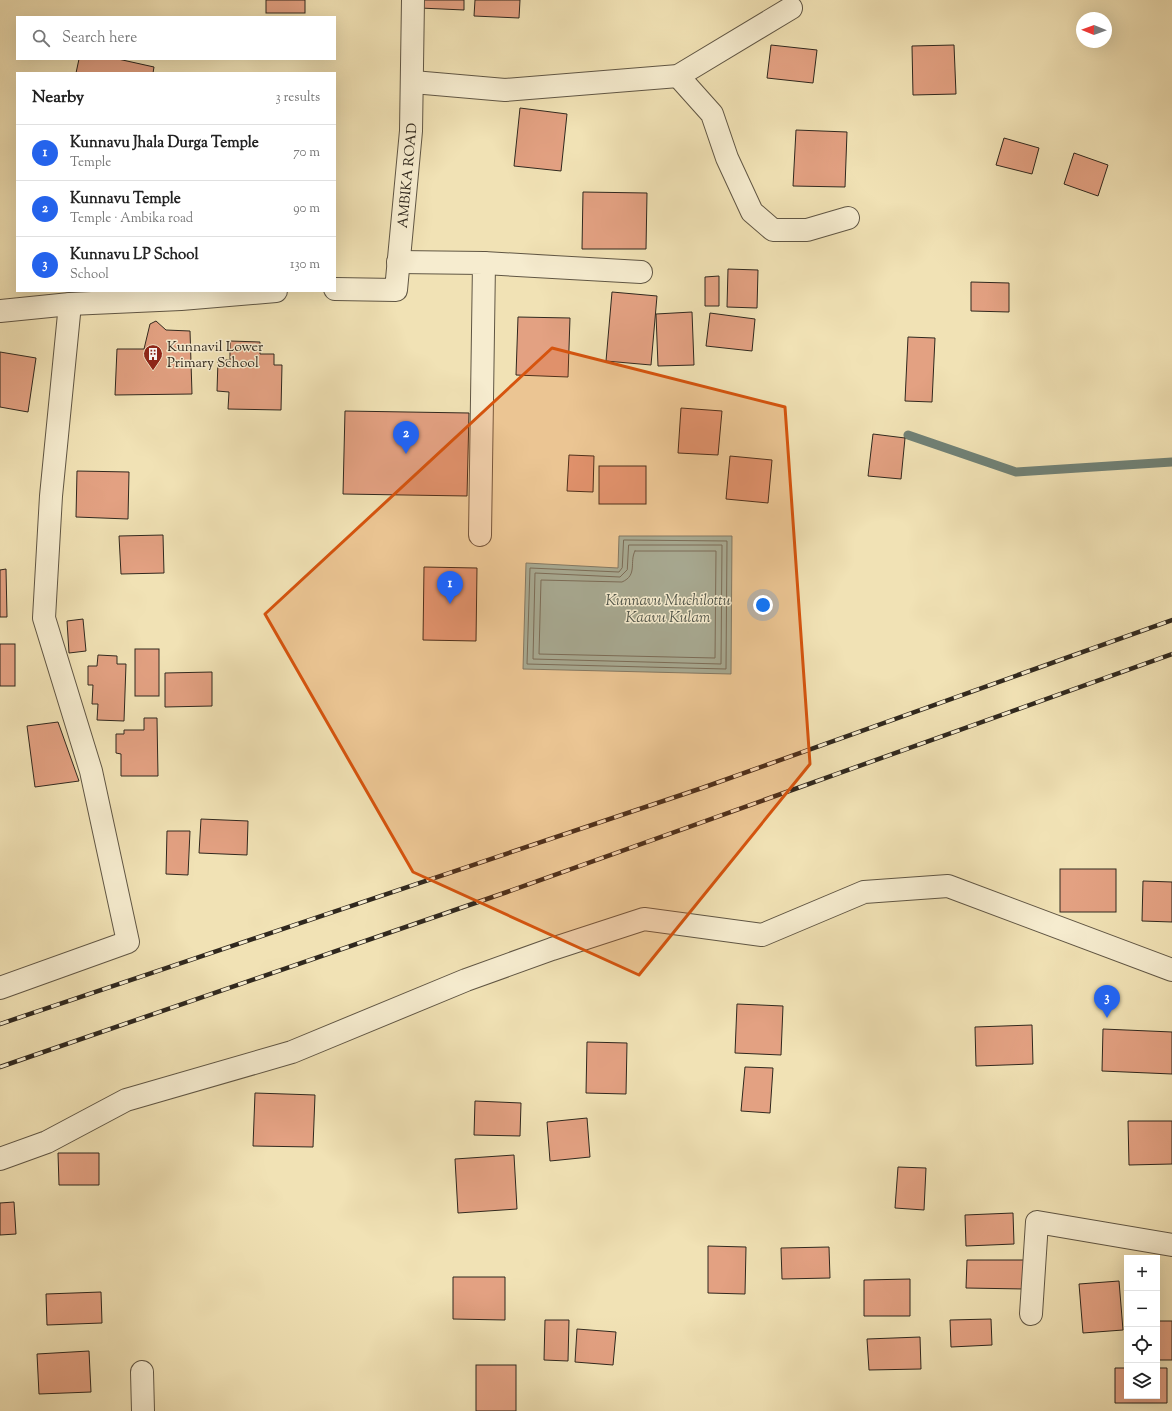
<!DOCTYPE html>
<html lang="en">
<head>
<meta charset="utf-8">
<style>
  body { margin:0; font-family:"Sorts Mill Goudy",serif; background:#f2f2f2; color:#222 }
  .controls { position:absolute; right:12px; bottom:12px; display:grid; overflow:hidden; border-radius:0px; box-shadow:0 4px 16px #0002 }
  .controls button { width:36px; height:36px; display:grid; place-items:center; padding:0; border:0; border-bottom:1px solid #e0e0e0; background:#fff; color:#222; font:20px sans-serif }
  .compass { position:absolute; left:1076px; top:12px; width:36px; height:36px; border-radius:50%; background:#fff; box-shadow:0 4px 16px #0002; rotate:271deg }
  .you { position:absolute; left:763px; top:605px; width:14px; height:14px; margin:-10px; border:3px solid #fff; border-radius:50%; background:#1a73e8; box-shadow:0 0 0 6px #1a73e833 }
  .badge { display:grid; place-items:center; width:26px; height:26px; border-radius:50%; background:#2563eb; color:#fff; font-size:13px; font-weight:700 }
  .pin { position:absolute; translate:-50% -33px; filter:drop-shadow(0 1px 2px #0008) }
  .pin::after { content:''; position:absolute; top:21px; width:14px; height:12px; background:inherit; clip-path:polygon(0 0,100% 0,50% 100%) }
  .list { margin:0; padding:0; list-style:none }
  h2 { display:flex; justify-content:space-between; align-items:center; height:52px; margin:0; padding:0 16px; font-size:17px }
  h2 small { font-size:13px; font-weight:400; color:#767676 }
  .list li { display:grid; grid-template-columns:26px 1fr auto; gap:12px; align-items:center; box-sizing:border-box; height:56px; padding:0 16px; border-top:1px solid #e0e0e0 }
  .list b { display:block; font-size:15px; white-space:nowrap }
  .list p { margin:0; font-size:13px; white-space:nowrap; color:#767676 }
  .list em { font-size:13px; font-style:normal; color:#767676 }
  .icon { flex:none; width:22px; height:22px; fill:none; stroke:currentColor; stroke-width:2; stroke-linecap:round; stroke-linejoin:round }
  .map { position:relative; flex:none; width:1172px; height:1411px; overflow:hidden }
  .search { position:absolute; background:#fff; box-shadow:0 4px 16px #0002; left:16px; top:16px; width:320px; height:44px; display:flex; align-items:center; gap:10px; box-sizing:border-box; padding:0 14px; border-radius:0px; color:#767676; font-size:15px }
  .panel { position:absolute; background:#fff; box-shadow:0 4px 16px #0002; left:16px; top:72px; width:320px; height:220px; border-radius:0px }
  .map>svg:first-child { display:block }
  .water { fill:#9bbdb1; stroke:#708176 }
  .lines { fill:none; stroke-linecap:round; stroke-linejoin:round }
  .shore { stroke:#667268; stroke-width:1 }
  .stream { stroke:#708176; stroke-width:9 }
  .building { fill:#e3a182; stroke:#30281e }
  .minor-casing { stroke:#605644; stroke-width:24 }
  .minor { stroke:#f6eccf; stroke-width:22 }
  .rail-casing { stroke:#30281e; stroke-width:4.5 }
  .rail { stroke:#f6eccf; stroke-width:3; stroke-dasharray:9; stroke-linecap:butt }
  .marked { fill:#d6540e; fill-opacity:0.2; stroke:#d6540e; stroke-width:3; stroke-linejoin:round }
  .labels { text-anchor:middle; stroke-width:3; stroke-linejoin:round; paint-order:stroke }
  .street-label { font-size:14px; fill:#30281e; stroke:#f6eccf }
  .poi-label { font-size:14px; fill:#30281e; stroke:#f6eccf; text-anchor:start }
  .water-label { font-size:15px; font-style:italic; fill:#50554a; stroke:#f6eccf }
</style>
</head>
<body>
<div class="map">
<svg width="1172" height="1411" viewBox="0 0 1172 1411">
  <rect width="100%" height="100%" fill="#f1e2b5"/>
  <filter id="stains"><feTurbulence type="fractalNoise" baseFrequency=".005" numOctaves="4"/><feColorMatrix values="0 0 0 0 .2 0 0 0 0 .09 0 0 0 0 .02 0 0 0 .5 -.17"/></filter>
  <radialGradient id="worn" r=".72"><stop offset=".6" stop-color="#630" stop-opacity="0"/><stop offset="1" stop-color="#630" stop-opacity=".3"/></radialGradient>
  <!-- water -->
  <polygon class="water" points="619,536 732,536 731,674 523,669 526,563 618,568"/>
  <g class="lines">
    <!-- shore -->
    <g class="shore">
      <polygon points="624,540 727,541 726,669 527,664 530,568 619,572 622,568"/>
      <polygon points="629,545 722,545 721,664 533,659 535,573 620,577 627,570"/>
      <path d="M635,551h81l-1,107 -176,-4 2,-74 81,2c16,-7 7,-20 13,-31z"/>
    </g>
    <!-- stream -->
    <polyline class="stream" points="908,435 1016,472 1172,462"/>
  </g>
  <!-- building -->
  <g class="building">
    <rect x="266" y="0" width="39" height="13"/>
    <polygon points="421,0 464,0 464,10 420,8"/>
    <polygon points="475,0 520,0 519,18 474,16"/>
    <polygon points="771,45 817,50 813,83 767,78"/>
    <polygon points="954,45 956,94 913,95 912,46"/>
    <polygon points="79,59 118,59 154,67 153,73 76,73"/>
    <polygon points="520,108 567,114 561,171 514,166"/>
    <polygon points="796,130 847,132 845,187 793,186"/>
    <polygon points="1004,138 1039,148 1032,174 996,165"/>
    <polygon points="1074,153 1108,165 1098,196 1064,184"/>
    <polygon points="583,192 647,193 646,249 582,249"/>
    <polygon points="728,269 758,270 757,308 727,307"/>
    <polygon points="719,276 719,306 705,306 705,277"/>
    <polygon points="971,282 1009,283 1009,312 971,311"/>
    <polygon points="612,292 657,296 651,365 606,361"/>
    <polygon points="692,312 694,365 658,366 656,314"/>
    <polygon points="710,313 755,319 752,351 706,346"/>
    <polygon points="518,317 570,318 568,377 516,375"/>
    <polygon points="156,321 166,330 190,331 192,394 115,395 117,349 144,349 150,324"/>
    <polygon points="908,337 935,338 932,402 905,401"/>
    <polygon points="230,341 260,342 260,354 274,354 274,365 282,365 281,410 228,409 229,392 217,391 218,360 230,360"/>
    <polygon points="0,352 36,358 28,412 0,407"/>
    <polygon points="681,408 722,411 718,455 678,453"/>
    <polygon points="345,411 469,413 467,496 343,494"/>
    <polygon points="873,434 905,438 901,479 868,476"/>
    <polygon points="569,455 594,456 593,492 567,491"/>
    <polygon points="730,456 772,460 768,503 726,499"/>
    <rect x="599" y="466" width="47" height="38"/>
    <polygon points="77,471 129,472 128,519 76,517"/>
    <polygon points="163,535 164,573 121,574 119,536"/>
    <polygon points="424,567 477,568 476,641 423,640"/>
    <polygon points="6,569 7,617 0,617 0,570"/>
    <polygon points="83,619 86,651 69,653 67,621"/>
    <rect x="0" y="644" width="15" height="42"/>
    <rect x="135" y="649" width="24" height="47"/>
    <polygon points="98,655 117,656 117,664 126,664 124,721 97,720 98,704 92,704 93,685 88,685 88,666 97,666"/>
    <polygon points="212,672 212,706 165,707 165,673"/>
    <polygon points="144,718 157,718 158,776 121,776 121,754 116,753 116,734 124,734 124,730 144,730"/>
    <polygon points="58,722 79,781 35,787 27,726"/>
    <polygon points="201,819 248,821 247,855 199,853"/>
    <polygon points="167,831 190,831 188,875 166,874"/>
    <rect x="1060" y="869" width="56" height="43"/>
    <polygon points="1143,881 1172,882 1172,922 1142,921"/>
    <polygon points="737,1004 783,1006 781,1055 735,1053"/>
    <polygon points="1032,1025 1033,1064 976,1066 975,1027"/>
    <polygon points="1103,1029 1172,1032 1172,1074 1102,1071"/>
    <polygon points="587,1042 627,1043 626,1094 586,1093"/>
    <polygon points="745,1067 773,1068 770,1113 741,1111"/>
    <polygon points="255,1093 315,1095 313,1147 253,1146"/>
    <polygon points="475,1101 521,1103 520,1136 474,1135"/>
    <polygon points="587,1118 590,1157 550,1161 547,1122"/>
    <polygon points="1128,1121 1172,1121 1172,1164 1129,1165"/>
    <polygon points="58,1153 99,1153 99,1185 59,1185"/>
    <polygon points="514,1155 517,1209 458,1213 455,1159"/>
    <polygon points="898,1167 926,1168 924,1210 895,1208"/>
    <polygon points="14,1202 16,1234 0,1235 0,1203"/>
    <polygon points="1013,1213 1014,1244 966,1246 965,1215"/>
    <polygon points="708,1246 746,1247 745,1294 708,1293"/>
    <polygon points="829,1247 830,1278 782,1279 781,1248"/>
    <polygon points="967,1260 1024,1260 1024,1289 966,1288"/>
    <polygon points="453,1277 505,1277 505,1320 453,1319"/>
    <polygon points="910,1279 910,1316 864,1316 864,1280"/>
    <polygon points="1119,1281 1123,1330 1083,1333 1079,1284"/>
    <polygon points="101,1292 102,1323 47,1325 46,1294"/>
    <polygon points="991,1319 992,1345 951,1347 950,1320"/>
    <polygon points="545,1320 569,1320 568,1361 544,1360"/>
    <rect x="1157" y="1321" width="15" height="39"/>
    <polygon points="577,1329 616,1332 613,1365 575,1362"/>
    <polygon points="920,1337 921,1369 869,1370 867,1339"/>
    <polygon points="89,1351 91,1392 39,1394 37,1354"/>
    <rect x="476" y="1365" width="40" height="46"/>
    <polygon points="1115,1368 1127,1368 1127,1396 1157,1396 1157,1368 1167,1368 1167,1403 1115,1403"/>
  </g>
  <g class="lines">
    <defs>
      <g id="minor">
        <polyline points="678,76 712,114 727,158 752,212 773,230 807,230 848,218"/>
        <polyline points="413,82 505,90 678,76 791,8"/>
        <polyline points="398,262 484,263 480,535"/>
        <polyline points="484,263 641,272"/>
        <path id="s1" d="M335,289l61,1 15,-159 2,-131"/>
        <polyline points="0,311 70,304 181,299 276,291"/>
        <polyline points="0,988 128,942 91,771 44,618 51,496 70,304"/>
        <polyline points="0,1159 47,1142 126,1100 292,1052 466,980 552,949 644,919 762,935 864,892 948,886 1172,970"/>
        <polyline points="1031,1314 1037,1222 1172,1245"/>
        <polyline points="142,1372 143,1411"/>
      </g>
    </defs>
    <!-- minor casing -->
    <use href="#minor" class="minor-casing"/>
    <!-- minor -->
    <use href="#minor" class="minor"/>
    <defs>
      <g id="rail">
        <polyline points="0,1024 702,788 1172,620"/>
        <polyline points="0,1067 507,892 1172,654"/>
      </g>
    </defs>
    <!-- rail casing -->
    <use href="#rail" class="rail-casing"/>
    <!-- rail -->
    <use href="#rail" class="rail"/>
  </g>
  <!-- marked area -->
  <path class="marked" d="M552,348l233,59 25,357 -171,211 -226,-103 -148,-258z"/>
  <!-- icons -->
  <defs>
    <symbol id="building-pin" viewBox="-11 -11 22 30"><path d="M0 17L-7.5 6A9.5 9.5 0 1 1 7.5 6Z" fill="#8f2418" stroke="#f6eccf"/><path d="M-4-6H4V6H1V3H-1V6H-4ZM-2.5-4.3h1.7v1.8h-1.7ZM.8-4.3h1.7v1.8H.8ZM-2.5-1h1.7V.8h-1.7ZM.8-1h1.7V.8H.8Z" fill="#fff"/></symbol>
  </defs>
  <g fill-rule="evenodd">
    <use href="#building-pin" x="142" y="343" width="22" height="30"/>
  </g>
  <g class="labels">
    <!-- street labels -->
    <g class="street-label">
      <text dy="5" stroke="none"><textPath href="#s1" startOffset="176">AMBIKA ROAD</textPath></text>
    </g>
    <!-- poi labels -->
    <g class="poi-label">
      <text x="167" y="351">Kunnavil Lower<tspan x="167" dy="16">Primary School</tspan></text>
    </g>
    <!-- water labels -->
    <g class="water-label">
      <text x="668" y="605">Kunnavu Muchilottu<tspan x="668" dy="17">Kaavu Kulam</tspan></text>
    </g>
  </g>
  <rect width="100%" height="100%" filter="url(#stains)"/>
  <rect width="100%" height="100%" fill="url(#worn)"/>
</svg>
<div class="controls">
<button>+</button>
<button>−</button>
<button><svg class="icon" aria-label="locate" viewBox="0 0 24 24"><circle cx="12" cy="12" r="6"/><path d="M12 2v4M12 18v4M2 12h4M18 12h4"/></svg></button>
<button><svg class="icon" aria-label="layers" viewBox="0 0 24 24"><path d="M12 4l9 5-9 5-9-5zM3 14l9 5 9-5"/></svg></button>
</div>
<svg class="compass" viewBox="-18 -18 36 36"><path d="M0-13l5 13h-10z" fill="#e53935"/><path d="M0 13l5-13h-10z" fill="#767676"/></svg>
<div class="you"></div>
<div class="pin badge" style="left:450px;top:604px">1</div>
<div class="pin badge" style="left:406px;top:454px">2</div>
<div class="pin badge" style="left:1107px;top:1018px">3</div>
<div class="search"><svg class="icon" aria-label="search" viewBox="0 0 24 24"><circle cx="10" cy="10" r="6"/><path d="M15 15l6 6"/></svg>Search here</div>
<section class="panel">
<h2>Nearby<small>3 results</small></h2>
<ul class="list">
<li><span class="badge">1</span><div><b>Kunnavu Jhala Durga Temple</b><p>Temple</p></div><em>70 m</em></li>
<li><span class="badge">2</span><div><b>Kunnavu Temple</b><p>Temple · Ambika road</p></div><em>90 m</em></li>
<li><span class="badge">3</span><div><b>Kunnavu LP School</b><p>School</p></div><em>130 m</em></li>
</ul>
</section>
</div>
</body>
</html>
